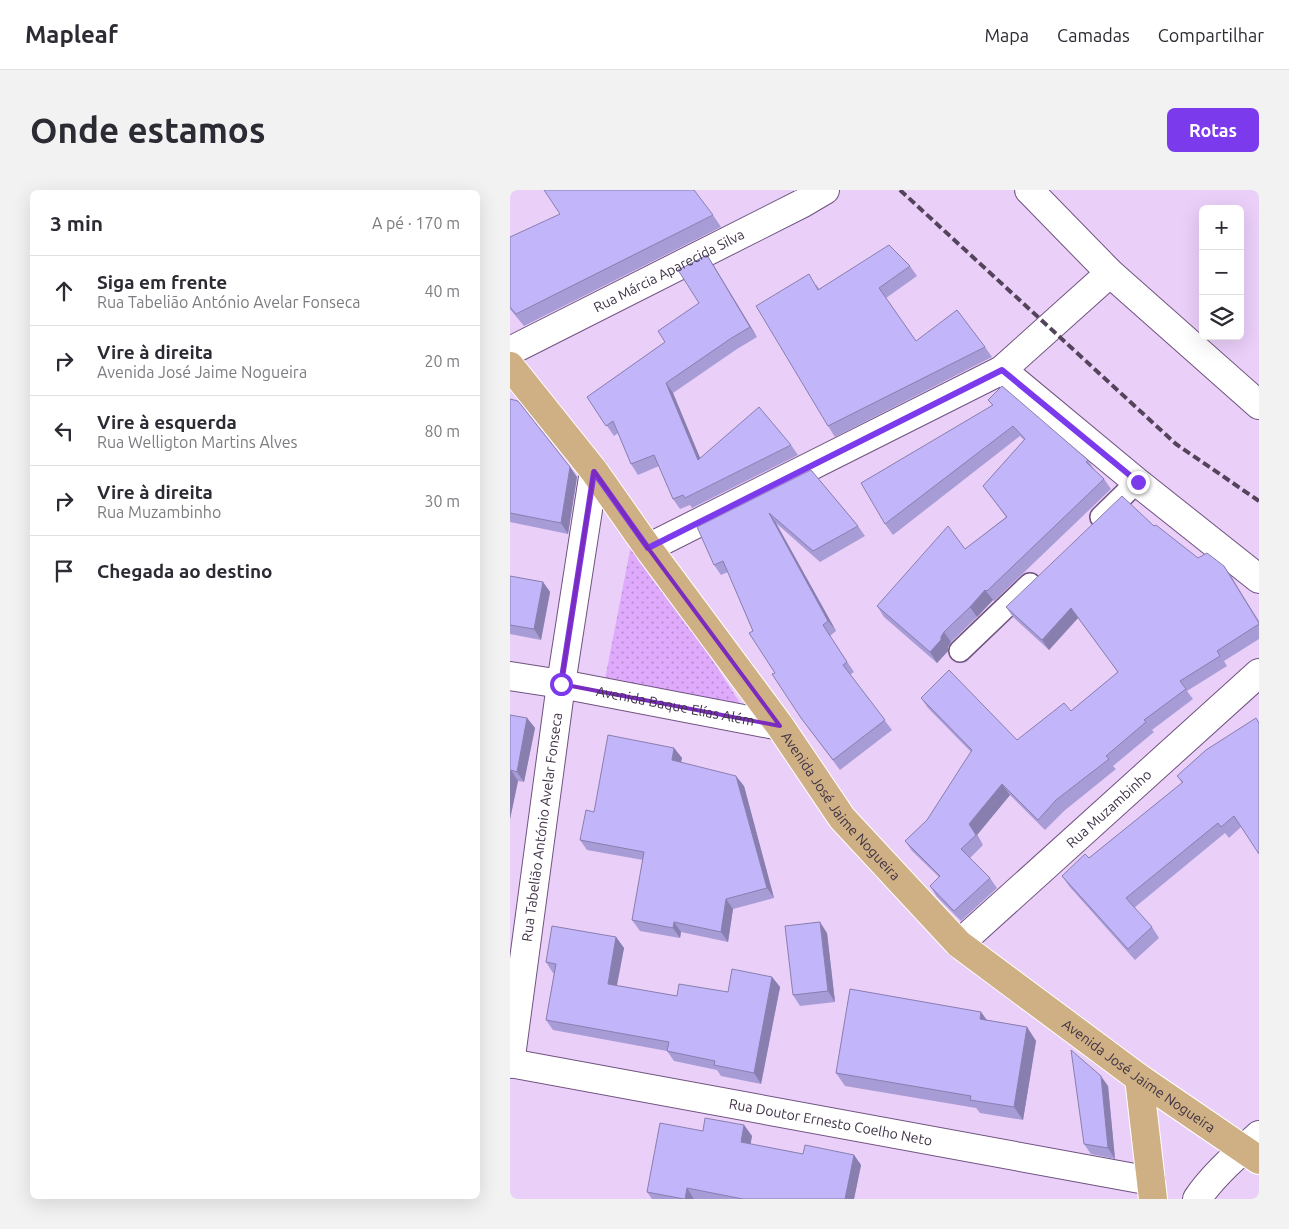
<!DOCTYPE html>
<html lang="pt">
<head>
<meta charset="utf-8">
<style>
  body { margin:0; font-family:Ubuntu,sans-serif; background:#f2f2f3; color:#2b2b33 }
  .controls { position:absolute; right:15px; top:15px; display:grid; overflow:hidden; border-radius:8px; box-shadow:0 5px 20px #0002 }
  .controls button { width:45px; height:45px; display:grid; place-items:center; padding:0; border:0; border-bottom:1px solid #e1e1e2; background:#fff; color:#2b2b33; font:25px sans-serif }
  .stop { position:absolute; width:15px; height:15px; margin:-11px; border:4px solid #7c3aed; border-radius:50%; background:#fff }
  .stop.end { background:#7c3aed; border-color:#fff; box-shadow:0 1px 5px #0008 }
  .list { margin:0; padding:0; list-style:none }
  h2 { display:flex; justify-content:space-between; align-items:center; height:65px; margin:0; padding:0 20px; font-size:21px }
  h2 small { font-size:16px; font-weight:400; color:#7c7c81 }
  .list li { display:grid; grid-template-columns:32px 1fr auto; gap:15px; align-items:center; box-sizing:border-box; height:70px; padding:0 20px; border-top:1px solid #e1e1e2 }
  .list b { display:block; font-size:19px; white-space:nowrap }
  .list p { margin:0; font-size:16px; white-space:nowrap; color:#7c7c81 }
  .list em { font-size:16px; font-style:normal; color:#7c7c81 }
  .icon { flex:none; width:28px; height:28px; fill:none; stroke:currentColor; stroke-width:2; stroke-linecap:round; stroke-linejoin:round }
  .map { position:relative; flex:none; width:749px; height:1009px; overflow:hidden; border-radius:8px }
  header { display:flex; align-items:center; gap:30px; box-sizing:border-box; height:70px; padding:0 25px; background:#fff; border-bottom:1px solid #e1e1e2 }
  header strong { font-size:24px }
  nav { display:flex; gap:28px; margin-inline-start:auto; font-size:18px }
  .intro { display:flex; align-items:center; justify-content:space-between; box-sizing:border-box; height:120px; padding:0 30px }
  h1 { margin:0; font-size:35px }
  .button { padding:12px 22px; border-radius:8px; background:#7c3aed; color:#fff; font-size:18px; font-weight:700 }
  main { display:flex; gap:30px; padding:0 30px }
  aside { flex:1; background:#fff; border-radius:8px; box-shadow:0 5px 20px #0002 }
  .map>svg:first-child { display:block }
  .grass { fill:url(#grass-dots) }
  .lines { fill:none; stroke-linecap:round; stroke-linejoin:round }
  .pedestrian-casing { stroke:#705380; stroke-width:24 }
  .minor-casing { stroke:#705380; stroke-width:30 }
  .tertiary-casing { stroke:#705380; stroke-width:30 }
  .primary-casing { stroke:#fff; stroke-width:30 }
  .pedestrian { stroke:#fff; stroke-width:21 }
  .minor { stroke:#fff; stroke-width:28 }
  .tertiary { stroke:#fff; stroke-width:28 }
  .primary { stroke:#cfb084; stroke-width:28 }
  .rail { stroke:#53445b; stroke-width:4; stroke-dasharray:8 4; stroke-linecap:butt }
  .wall { fill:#a89cd7 }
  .shaded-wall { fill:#887faf }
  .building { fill:#c3b5fa; stroke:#887faf }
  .route { stroke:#7c3aed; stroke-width:6 }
  .marked { fill:none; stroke:#7b2cbf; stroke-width:4; stroke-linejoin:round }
  .labels { text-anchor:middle; stroke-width:4.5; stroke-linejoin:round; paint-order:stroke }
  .street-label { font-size:14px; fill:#3f3146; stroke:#fcfcfc }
</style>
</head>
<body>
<header>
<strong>Mapleaf</strong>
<nav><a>Mapa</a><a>Camadas</a><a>Compartilhar</a></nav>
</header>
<div class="intro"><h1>Onde estamos</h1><a class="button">Rotas</a></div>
<main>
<aside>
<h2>3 min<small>A pé · 170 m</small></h2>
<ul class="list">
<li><svg class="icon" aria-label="ahead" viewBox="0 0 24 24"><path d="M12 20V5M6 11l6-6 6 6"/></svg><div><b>Siga em frente</b><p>Rua Tabelião António Avelar Fonseca</p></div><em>40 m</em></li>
<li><svg class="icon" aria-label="right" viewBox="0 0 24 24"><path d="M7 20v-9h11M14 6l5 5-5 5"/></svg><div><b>Vire à direita</b><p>Avenida José Jaime Nogueira</p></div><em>20 m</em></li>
<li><svg class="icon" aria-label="left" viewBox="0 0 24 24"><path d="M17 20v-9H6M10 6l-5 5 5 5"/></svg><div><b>Vire à esquerda</b><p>Rua Welligton Martins Alves</p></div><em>80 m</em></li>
<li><svg class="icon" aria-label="right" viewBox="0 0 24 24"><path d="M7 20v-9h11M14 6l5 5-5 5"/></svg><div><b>Vire à direita</b><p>Rua Muzambinho</p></div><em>30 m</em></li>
<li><svg class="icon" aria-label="arrive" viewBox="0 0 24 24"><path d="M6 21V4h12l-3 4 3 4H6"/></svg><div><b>Chegada ao destino</b></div></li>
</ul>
</aside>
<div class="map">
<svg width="749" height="1009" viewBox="0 0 749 1009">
  <defs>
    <pattern id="grass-dots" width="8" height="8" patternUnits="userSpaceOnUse" patternTransform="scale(1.25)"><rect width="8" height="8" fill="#dfaafc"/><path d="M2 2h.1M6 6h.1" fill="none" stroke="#b68bce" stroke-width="1.8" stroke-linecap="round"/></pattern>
  </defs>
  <rect width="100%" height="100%" fill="#eacff9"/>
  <!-- grass -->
  <polygon class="grass" points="123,345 233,518 95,489"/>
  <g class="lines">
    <defs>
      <g id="pedestrian">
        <polyline points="591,327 627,292"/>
        <polyline points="450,461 520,394"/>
      </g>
      <g id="minor">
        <path id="s1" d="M0,161l293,-148 22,-13"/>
        <polyline points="492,180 627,292 749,389"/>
        <polyline points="138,358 492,180 600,83"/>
        <path id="s2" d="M0,486l51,8 219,42"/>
        <path id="s3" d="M449,754l300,-271"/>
        <path id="s4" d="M0,873l641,118"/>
        <path id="s5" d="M0,874l51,-380 33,-213"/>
      </g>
      <g id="tertiary">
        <polyline points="519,0 600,83 749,215"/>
        <path d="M687,1009c17,-25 40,-44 62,-64"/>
      </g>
      <g id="primary">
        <path id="s6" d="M0,176l84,105 54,77 132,178 62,92 117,126 180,134 120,82"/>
        <polyline points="629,888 643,1009"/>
      </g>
    </defs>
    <!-- pedestrian casing -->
    <use href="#pedestrian" class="pedestrian-casing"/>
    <!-- minor casing -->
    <use href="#minor" class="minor-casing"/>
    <!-- tertiary casing -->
    <use href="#tertiary" class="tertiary-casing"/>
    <!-- primary casing -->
    <use href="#primary" class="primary-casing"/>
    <!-- pedestrian -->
    <use href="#pedestrian" class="pedestrian"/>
    <!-- minor -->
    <use href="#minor" class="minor"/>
    <!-- tertiary -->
    <use href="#tertiary" class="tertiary"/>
    <!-- primary -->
    <use href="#primary" class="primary"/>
    <!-- rail -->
    <polyline class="rail" points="390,0 666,254 749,311"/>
  </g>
  <!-- wall -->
  <g class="wall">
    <polygon points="203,25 211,37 14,136 0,119 0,47"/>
    <polygon points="197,65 204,76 247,147 227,159 163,203 190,268 281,255 288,265 182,318 180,315 170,319 163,309 149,276 128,285 121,274 108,243 104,246 77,207 155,152 189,113"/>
    <polygon points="400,76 407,86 376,108 406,151 475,157 482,167 325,247 318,236 306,94 309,99"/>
    <polygon points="0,209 60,277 67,287 58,344 0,332"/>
    <polygon points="478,210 578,270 585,281 594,289 601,299 484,411 483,410 467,427 441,452 438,457 438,461 427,473 374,427 367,416 455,359 496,327 473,296 514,250 510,246 383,345 375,334 482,215"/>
    <polygon points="301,280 348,336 355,346 310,372 266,333 326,441 320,446 344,482 340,485 382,540 330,580 291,528 265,483 243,441 218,382 211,385 204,375"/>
    <polygon points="644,336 688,368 714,376 749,431 749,449 714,471 717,476 677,501 683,509 642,540 644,542 603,576 606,579 554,621 535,640 500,605 467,645 473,655 460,668 480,688 487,698 451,731 427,707 420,696 429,687 402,661 395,651 417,630 461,562 418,518 411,508 507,550 561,521 608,482 568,428 539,460 503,427 496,417"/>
    <polygon points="0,386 33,392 40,402 31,450 0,444"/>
    <polygon points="0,525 17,528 25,538 14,592 8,591 0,629"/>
    <polygon points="164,558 172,568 171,572 234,596 264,708 223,719 218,752 171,742 170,748 130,741 122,730 133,670 77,660 70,650 84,622"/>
    <polygon points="696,560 731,637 719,648 715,643 624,718 642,737 649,748 625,770 559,696 552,686 579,668 672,593 667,586"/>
    <polygon points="317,743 325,812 290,816 283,805"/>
    <polygon points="106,747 114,758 107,796 167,806 218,802 262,787 270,797 251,894 211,886 207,880 164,871 157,861 43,840 36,830 44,783 43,783 36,772"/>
    <polygon points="471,822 477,830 517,837 526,851 513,930 470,923 466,918 335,896 326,883"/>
    <polygon points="598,896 605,969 581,964 574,954"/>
    <polygon points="234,935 242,946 240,954 293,964 344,965 351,975 344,1009 142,1009 137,1002 193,941"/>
  </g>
  <!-- shaded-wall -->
  <g class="shaded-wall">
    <polygon points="197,65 204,76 247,147 240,137"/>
    <polygon points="156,193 163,203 195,280 188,270"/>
    <polygon points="60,277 67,287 58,344 51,333"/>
    <polygon points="259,323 266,333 326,441 318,431"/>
    <polygon points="714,376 721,386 749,433"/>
    <polygon points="33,392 40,402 31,450 24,439"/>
    <polygon points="475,400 483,410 467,427 460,417"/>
    <polygon points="561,418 568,428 539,460 532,450"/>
    <polygon points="434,442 441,452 438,457 438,461 427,473 420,462"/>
    <polygon points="17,528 25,538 14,592 7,582"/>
    <polygon points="164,558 172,568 169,580 162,570"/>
    <polygon points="1,580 8,591 0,629 0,583"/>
    <polygon points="226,586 234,596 264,708 257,698"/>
    <polygon points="492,594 500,605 467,645 473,655 459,634"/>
    <polygon points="216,709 223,719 218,752 211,742"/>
    <polygon points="164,732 171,742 170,748 163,738"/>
    <polygon points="310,732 317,743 325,812 318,801"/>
    <polygon points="106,747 114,758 105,804 98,794"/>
    <polygon points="262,787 270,797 251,894 244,883"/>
    <polygon points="471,822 480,835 470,829"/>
    <polygon points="517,837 526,851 513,930 504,917"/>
    <polygon points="591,886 598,896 605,969 598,958"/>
    <polygon points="234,935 242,946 239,963 231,952"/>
    <polygon points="344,965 351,975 344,1009 335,1009"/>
    <polygon points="177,998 184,1009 175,1009"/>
  </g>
  <!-- building -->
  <g class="building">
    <polygon points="34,0 184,0 203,25 6,124 0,117 0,47 50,24"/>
    <polygon points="379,55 400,76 369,98 406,151 447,120 475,157 318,236 246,116 299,84 308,100"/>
    <polygon points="197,65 240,137 220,149 156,193 188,270 249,217 281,255 175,308 173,305 163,309 144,265 121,274 103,231 96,236 77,207 155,152 148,141 189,113 168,80"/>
    <polygon points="492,196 578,270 576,272 594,289 477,401 475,400 460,417 434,442 431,447 431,450 420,462 367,416 438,336 455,359 497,327 473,296 515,249 503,236 375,334 351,293 483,215 478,210"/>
    <polygon points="0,209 8,211 60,277 51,333 0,323"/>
    <polygon points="301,280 348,336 303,361 259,323 318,431 313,435 337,472 333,475 375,530 323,570 291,528 262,484 265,483 239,443 243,441 213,371 204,375 187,337"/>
    <polygon points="612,306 644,336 646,335 688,368 697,363 714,376 749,433 749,434 707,461 710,466 670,491 676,499 634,530 636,532 596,566 599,569 546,610 528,630 492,594 459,634 466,645 451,659 480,688 444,721 420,696 430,686 395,651 417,630 462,560 411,508 439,480 507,550 554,513 561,521 608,482 561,418 532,450 496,417"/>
    <polygon points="0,386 33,392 24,439 0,435"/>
    <polygon points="0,525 17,528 7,582 1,580 0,583"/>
    <polygon points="746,528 749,533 749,664 724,626 711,637 708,633 616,708 642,737 618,759 552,686 575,664 579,668 673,592 667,586 696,560"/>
    <polygon points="98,545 164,558 162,570 226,586 257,698 216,709 211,742 164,732 163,738 122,730 134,662 70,650 76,620 84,622"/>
    <polygon points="310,732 318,801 283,805 275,736"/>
    <polygon points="42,736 106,747 98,794 167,806 169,794 218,802 222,779 262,787 244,883 204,875 205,871 157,861 159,852 36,830 46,774 36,772"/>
    <polygon points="340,799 471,822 470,829 517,837 504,917 460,910 461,906 326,883"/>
    <polygon points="561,860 591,886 598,958 574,954"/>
    <polygon points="195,928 234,935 231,952 293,964 295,955 344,965 335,1009 233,1009 177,998 175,1009 174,1009 137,1002 150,933 193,941"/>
  </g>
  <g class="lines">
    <!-- route -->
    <polyline class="route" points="51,494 84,282 138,358 492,180 628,292"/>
  </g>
  <!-- marked area -->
  <path class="marked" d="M84,281l54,77 132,178 -219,-42z"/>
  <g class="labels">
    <!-- street labels -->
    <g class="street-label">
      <text dy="5" stroke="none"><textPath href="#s1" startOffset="178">Rua Márcia Aparecida Silva</textPath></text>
      <text dy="5" stroke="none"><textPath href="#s2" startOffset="168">Avenida Baque Elías Além</textPath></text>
      <text dy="5" stroke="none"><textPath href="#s6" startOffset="551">Avenida José Jaime Nogueira</textPath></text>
      <text dy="5" stroke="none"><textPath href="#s3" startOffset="202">Rua Muzambinho</textPath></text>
      <text dy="5" stroke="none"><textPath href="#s5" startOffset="239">Rua Tabelião António Avelar Fonseca</textPath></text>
      <text dy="5" stroke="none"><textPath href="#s6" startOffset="956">Avenida José Jaime Nogueira</textPath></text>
      <text dy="5" stroke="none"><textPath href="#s4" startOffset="326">Rua Doutor Ernesto Coelho Neto</textPath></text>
    </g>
  </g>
</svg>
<div class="controls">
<button>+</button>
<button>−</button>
<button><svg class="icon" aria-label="layers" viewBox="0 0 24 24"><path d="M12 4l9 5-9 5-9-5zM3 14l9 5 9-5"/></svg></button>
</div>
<div class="stop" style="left:51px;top:494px"></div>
<div class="stop end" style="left:628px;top:292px"></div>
</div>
</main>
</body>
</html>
